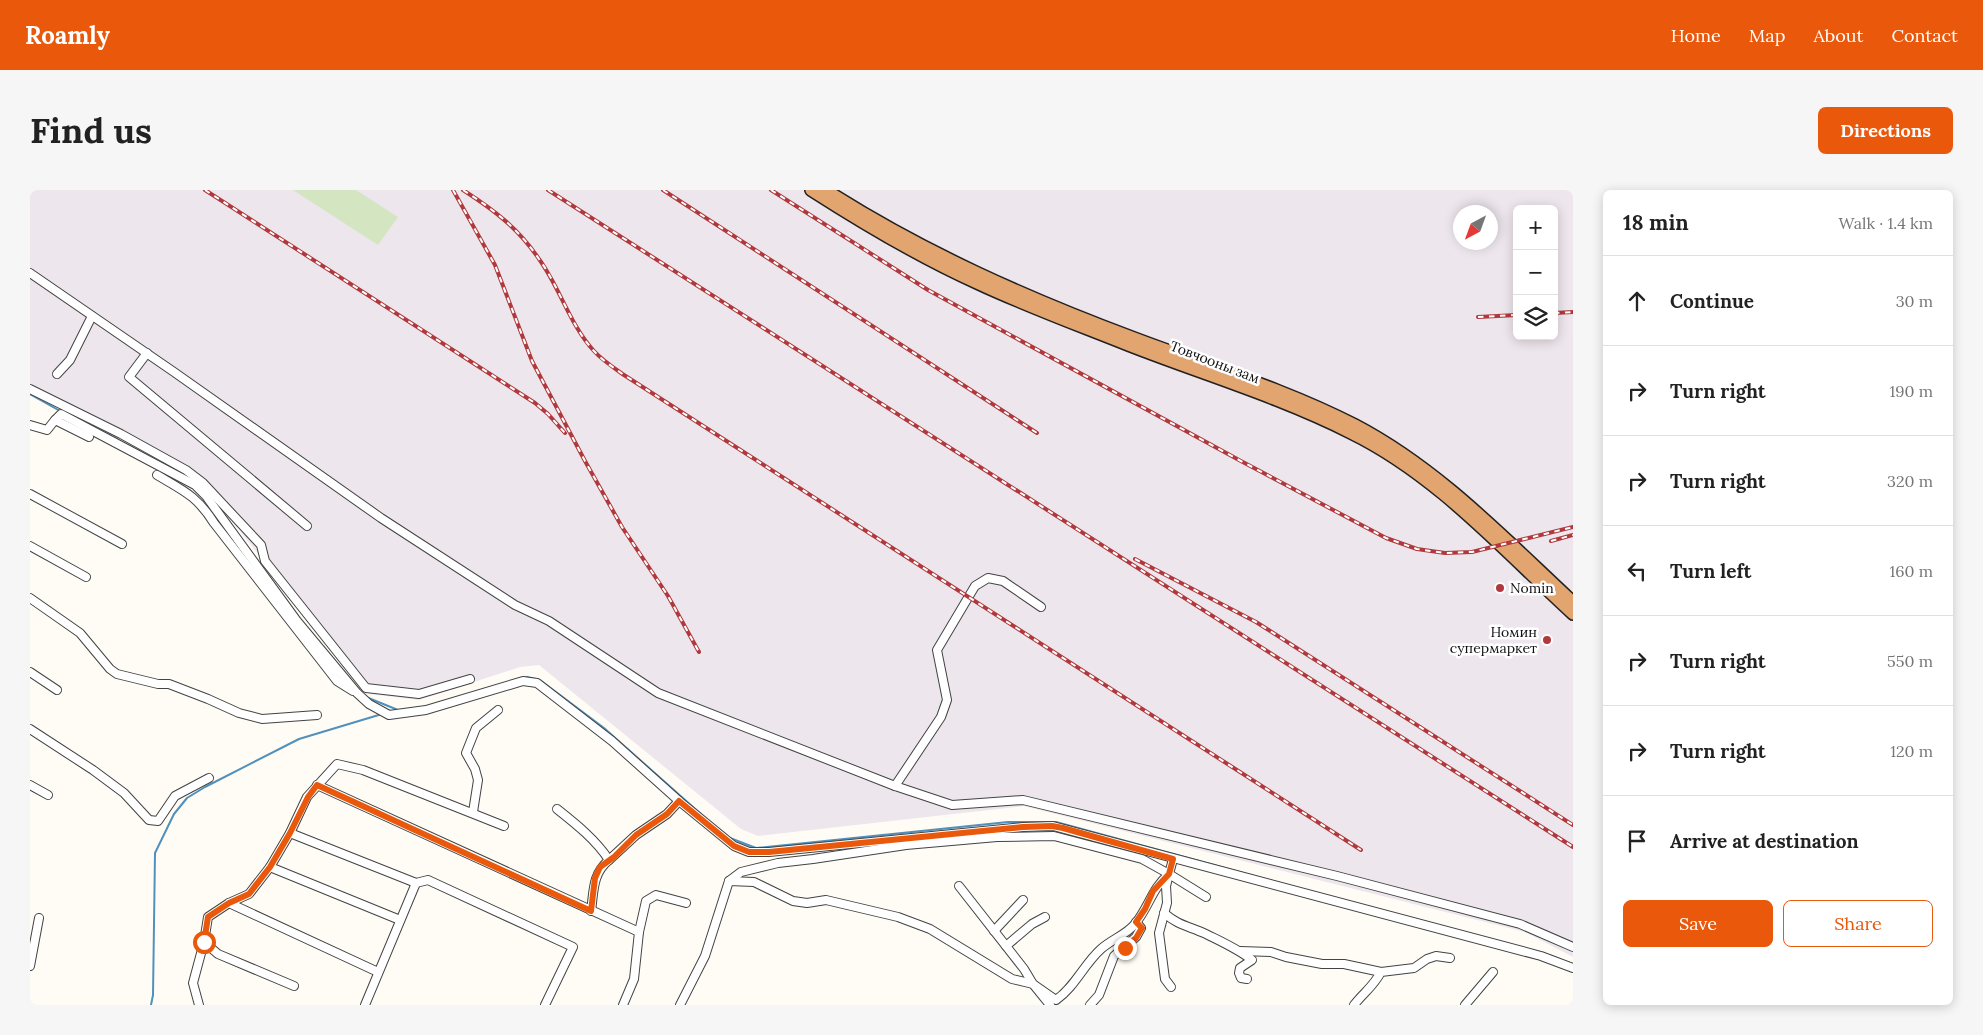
<!DOCTYPE html>
<html lang="en">
<head>
<meta charset="utf-8">
<style>
  body { margin:0; font-family:Lora,serif; background:#f6f6f6; color:#222 }
  .controls { position:absolute; right:15px; top:15px; display:grid; overflow:hidden; border-radius:8px; box-shadow:0 2px 12px #0003 }
  .controls button { width:45px; height:45px; display:grid; place-items:center; padding:0; border:0; border-bottom:1px solid #e0e0e0; background:#fff; color:#222; font:25px sans-serif }
  .compass { position:absolute; left:1423px; top:15px; width:45px; height:45px; border-radius:50%; background:#fff; box-shadow:0 2px 12px #0003; rotate:221deg }
  .stop { position:absolute; width:15px; height:15px; margin:-11px; border:4px solid #ea580c; border-radius:50%; background:#fff }
  .stop.end { background:#ea580c; border-color:#fff; box-shadow:0 1px 5px #0008 }
  .list { margin:0; padding:0; list-style:none }
  h2 { display:flex; justify-content:space-between; align-items:center; height:65px; margin:0; padding:0 20px; font-size:21px }
  h2 small { font-size:16px; font-weight:400; color:#767676 }
  .list li { display:grid; grid-template-columns:32px 1fr auto; gap:15px; align-items:center; box-sizing:border-box; height:90px; padding:0 20px; border-top:1px solid #e0e0e0 }
  .list b { display:block; font-size:19px; white-space:nowrap }
  .list em { font-size:16px; font-style:normal; color:#767676 }
  .actions { display:flex; gap:10px; padding:15px 20px }
  .actions a { flex:1; padding:11px 0; border:1px solid #ea580c; border-radius:8px; text-align:center; font-size:18px; color:#ea580c }
  .actions .main { background:#ea580c; color:#fff }
  .icon { flex:none; width:28px; height:28px; fill:none; stroke:currentColor; stroke-width:2; stroke-linecap:round; stroke-linejoin:round }
  .map { position:relative; flex:none; width:1543px; height:815px; overflow:hidden; border-radius:8px }
  header { display:flex; align-items:center; gap:30px; box-sizing:border-box; height:70px; padding:0 25px; background:#ea580c; color:#fff }
  header strong { font-size:24px }
  nav { display:flex; gap:28px; margin-inline-start:auto; font-size:18px }
  .intro { display:flex; align-items:center; justify-content:space-between; box-sizing:border-box; height:120px; padding:0 30px }
  h1 { margin:0; font-size:35px }
  .button { padding:12px 22px; border-radius:8px; background:#ea580c; color:#fff; font-size:18px; font-weight:700 }
  main { display:flex; gap:30px; padding:0 30px }
  aside { flex:1; background:#fff; border-radius:8px; box-shadow:0 2px 12px #0003 }
  .map>svg:first-child { display:block }
  .industrial { fill:#ede6ed; fill-rule:evenodd }
  .green { fill:#d4e5c2 }
  .lines { fill:none; stroke-linecap:round; stroke-linejoin:round }
  .stream { stroke:#5090bd; stroke-width:2 }
  .minor-casing { stroke:#434343; stroke-width:10 }
  .highway-casing { stroke:#212121; stroke-width:14 }
  .minor { stroke:#fff; stroke-width:8 }
  .highway { stroke:#e2a56f; stroke-width:11 }
  .rail-casing { stroke:#af393d; stroke-width:4 }
  .rail { stroke:#fff; stroke-width:2; stroke-dasharray:5.5; stroke-linecap:butt }
  .route { stroke:#ea580c; stroke-width:6 }
  .poi-dot { fill:#af393d; stroke:#fff; stroke-width:2 }
  .labels { text-anchor:middle; stroke-width:5; stroke-linejoin:round; paint-order:stroke }
  .street-label { font-size:14px; fill:#101010; stroke:#fff }
  .poi-label { font-size:14px; fill:#101010; stroke:#fff; text-anchor:start }
</style>
</head>
<body>
<header>
<strong>Roamly</strong>
<nav><a>Home</a><a>Map</a><a>About</a><a>Contact</a></nav>
</header>
<div class="intro"><h1>Find us</h1><a class="button">Directions</a></div>
<main>
<div class="map">
<svg width="1543" height="815" viewBox="0 0 1543 815">
  <rect width="100%" height="100%" fill="#fefcf5"/>
  <!-- industrial -->
  <path class="industrial" d="M0,0h1543v767l-48,-25 -501,-126 -266,30 -17,-7 -202,-164 -19,2 -101,33 -49,-6 -167,-209 -173,-93zM1487,19h37v127h-37zM1430,22h30v30h-30z"/>
  <!-- green -->
  <polygon class="green" points="263,0 326,0 368,27 348,55"/>
  <g class="lines">
    <!-- stream -->
    <g class="stream">
      <polyline points="0,204 30,221"/>
      <polyline points="494,488 497,487 510,490 574,538 681,633"/>
      <polyline points="336,507 368,520"/>
      <polyline points="700,648 726,658 978,632 1026,632 1261,696"/>
      <polyline points="1519,765 1543,774"/>
      <polyline points="121,815 123,805 125,663 144,624 157,608 175,597 269,549 352,524"/>
    </g>
    <defs>
      <g id="minor">
        <polyline points="0,83 144,182 351,328 485,415 519,431 628,503 865,596 922,615 993,610 1307,686 1490,734 1543,757"/>
        <polyline points="117,163 99,187 277,336"/>
        <polyline points="27,184 40,170 62,126"/>
        <polyline points="0,199 91,244 156,280 173,293 231,355 235,371 336,498 389,504 440,489"/>
        <polyline points="25,230 31,224 165,295 176,306 267,431 327,503 339,514 359,525 396,520 493,491 507,493 582,551 649,611 704,656 719,662 739,662 993,637 1023,636 1511,766 1543,778"/>
        <polyline points="0,235 17,240 25,230 59,247"/>
        <path d="M127,285c27,16 40,21 57,48l123,158 16,10"/>
        <polyline points="0,304 92,354"/>
        <polyline points="0,356 56,387"/>
        <polyline points="0,408 50,443 80,479 87,484 128,494 139,494 178,509 209,523 232,529 287,525"/>
        <polyline points="0,482 27,500"/>
        <polyline points="0,539 63,580 94,603 119,630 128,631 145,606 179,588"/>
        <polyline points="0,595 18,605"/>
        <polyline points="287,595 609,742"/>
        <polyline points="865,596 911,527 917,510 907,460 945,396 958,388 973,391 1011,417"/>
        <path d="M527,619c19,15 39,31 52,51 -17,14 -15,31 -18,51"/>
        <polyline points="443,622 448,590 445,579 436,563 446,538 468,520"/>
        <polyline points="260,643 386,693 398,690 543,757 515,815"/>
        <polyline points="1143,669 1139,684 1176,707"/>
        <polyline points="579,670 606,645 637,624 649,611"/>
        <polyline points="240,677 370,730"/>
        <polyline points="1139,684 1136,696 1137,713 1129,743 1135,789 1141,797"/>
        <polyline points="699,691 711,682 748,673 783,669 876,655 967,647 1024,646 1112,669 1139,684"/>
        <path d="M929,696l65,83 9,15 23,16c19,-13 28,-36 45,-51 11,-10 25,-14 34,-25 14,-17 17,-36 34,-50"/>
        <polyline points="199,713 348,782"/>
        <path d="M1134,723c15,13 25,13 42,21 16,8 32,15 46,26l-12,8 -1,5 2,5 6,1"/>
        <polyline points="964,741 993,710"/>
        <polyline points="174,752 188,764 264,796"/>
        <polyline points="976,756 1002,734 1015,727"/>
        <polyline points="1210,761 1241,762 1256,767 1292,774 1314,774 1351,782"/>
        <polyline points="0,776 9,728"/>
        <polyline points="169,815 163,793 174,752 178,727 199,713 219,704 240,677 260,643 277,607 307,574 333,580 474,636"/>
        <polyline points="335,815 386,693"/>
        <polyline points="593,815 604,789 609,742 616,711 626,705 656,713"/>
        <polyline points="650,815 675,766 699,691 724,692 763,711 777,713 796,710 868,727 900,739 982,789 1003,794 1020,815"/>
        <polyline points="1060,815 1069,805 1084,766 1106,747 1111,738 1106,732"/>
        <path d="M1324,815c10,-13 19,-18 27,-33l33,-4 13,-9 9,-3 14,2"/>
        <polyline points="1435,815 1463,782"/>
      </g>
      <g id="highway">
        <path d="M781,0c53,34 108,67 166,93 49,23 101,42 151,62 74,29 152,52 223,88 86,42 152,117 222,181"/>
        <path d="M796,0c97,62 201,108 308,148 74,28 151,51 221,87 84,44 150,114 218,177"/>
      </g>
    </defs>
    <!-- minor casing -->
    <use href="#minor" class="minor-casing"/>
    <!-- highway casing -->
    <use href="#highway" class="highway-casing"/>
    <!-- minor -->
    <use href="#minor" class="minor"/>
    <!-- highway -->
    <use href="#highway" class="highway"/>
    <defs>
      <g id="rail">
        <polyline points="175,0 505,213 518,224 535,243"/>
        <polyline points="423,0 465,75 502,171 555,271 592,337 638,406 669,462"/>
        <path d="M433,0c31,20 55,38 76,69 21,29 31,66 55,92 8,9 20,17 30,24l737,475"/>
        <polyline points="518,0 1543,657"/>
        <polyline points="633,0 1007,243"/>
        <polyline points="741,0 898,100 1209,270 1356,348 1387,359 1415,363 1442,362 1543,337"/>
        <polyline points="1524,123 1543,122"/>
        <polyline points="1448,127 1487,125"/>
        <polyline points="1521,351 1543,345"/>
        <polyline points="1105,369 1226,432 1543,635"/>
      </g>
    </defs>
    <!-- rail casing -->
    <use href="#rail" class="rail-casing"/>
    <!-- rail -->
    <use href="#rail" class="rail"/>
  </g>
  <g class="lines">
    <!-- route -->
    <polyline class="route" points="174,752 178,727 199,713 219,704 240,677 260,643 278,607 287,595 561,721 565,688 570,677 584,667 606,645 637,624 649,611 704,656 719,662 739,662 993,637 1022,636 1033,638 1143,669 1139,684 1123,701 1115,719 1106,732 1112,738 1106,748 1095,758"/>
  </g>
  <!-- markers -->
  <g class="poi-dot">
    <circle cx="1470" cy="398" r="5"/>
    <circle cx="1517" cy="450" r="5"/>
  </g>
  <g class="labels">
    <!-- street labels -->
    <g class="street-label">
      <text transform="translate(1185 172) rotate(21)" y="5">Товчооны зам</text>
    </g>
    <!-- poi labels -->
    <g class="poi-label">
      <text x="1480" y="403">Nomin</text>
      <text x="1507" y="447" text-anchor="end">Номин<tspan x="1507" dy="16">супермаркет</tspan></text>
    </g>
  </g>
</svg>
<div class="controls">
<button>+</button>
<button>−</button>
<button><svg class="icon" aria-label="layers" viewBox="0 0 24 24"><path d="M12 4l9 5-9 5-9-5zM3 14l9 5 9-5"/></svg></button>
</div>
<svg class="compass" viewBox="-18 -18 36 36"><path d="M0-13l5 13h-10z" fill="#e53935"/><path d="M0 13l5-13h-10z" fill="#767676"/></svg>
<div class="stop" style="left:174px;top:752px"></div>
<div class="stop end" style="left:1095px;top:758px"></div>
</div>
<aside>
<h2>18 min<small>Walk · 1.4 km</small></h2>
<ul class="list">
<li><svg class="icon" aria-label="ahead" viewBox="0 0 24 24"><path d="M12 20V5M6 11l6-6 6 6"/></svg><div><b>Continue</b></div><em>30 m</em></li>
<li><svg class="icon" aria-label="right" viewBox="0 0 24 24"><path d="M7 20v-9h11M14 6l5 5-5 5"/></svg><div><b>Turn right</b></div><em>190 m</em></li>
<li><svg class="icon" aria-label="right" viewBox="0 0 24 24"><path d="M7 20v-9h11M14 6l5 5-5 5"/></svg><div><b>Turn right</b></div><em>320 m</em></li>
<li><svg class="icon" aria-label="left" viewBox="0 0 24 24"><path d="M17 20v-9H6M10 6l-5 5 5 5"/></svg><div><b>Turn left</b></div><em>160 m</em></li>
<li><svg class="icon" aria-label="right" viewBox="0 0 24 24"><path d="M7 20v-9h11M14 6l5 5-5 5"/></svg><div><b>Turn right</b></div><em>550 m</em></li>
<li><svg class="icon" aria-label="right" viewBox="0 0 24 24"><path d="M7 20v-9h11M14 6l5 5-5 5"/></svg><div><b>Turn right</b></div><em>120 m</em></li>
<li><svg class="icon" aria-label="arrive" viewBox="0 0 24 24"><path d="M6 21V4h12l-3 4 3 4H6"/></svg><div><b>Arrive at destination</b></div></li>
</ul>
<div class="actions"><a class="main">Save</a><a>Share</a></div>
</aside>
</main>
</body>
</html>
